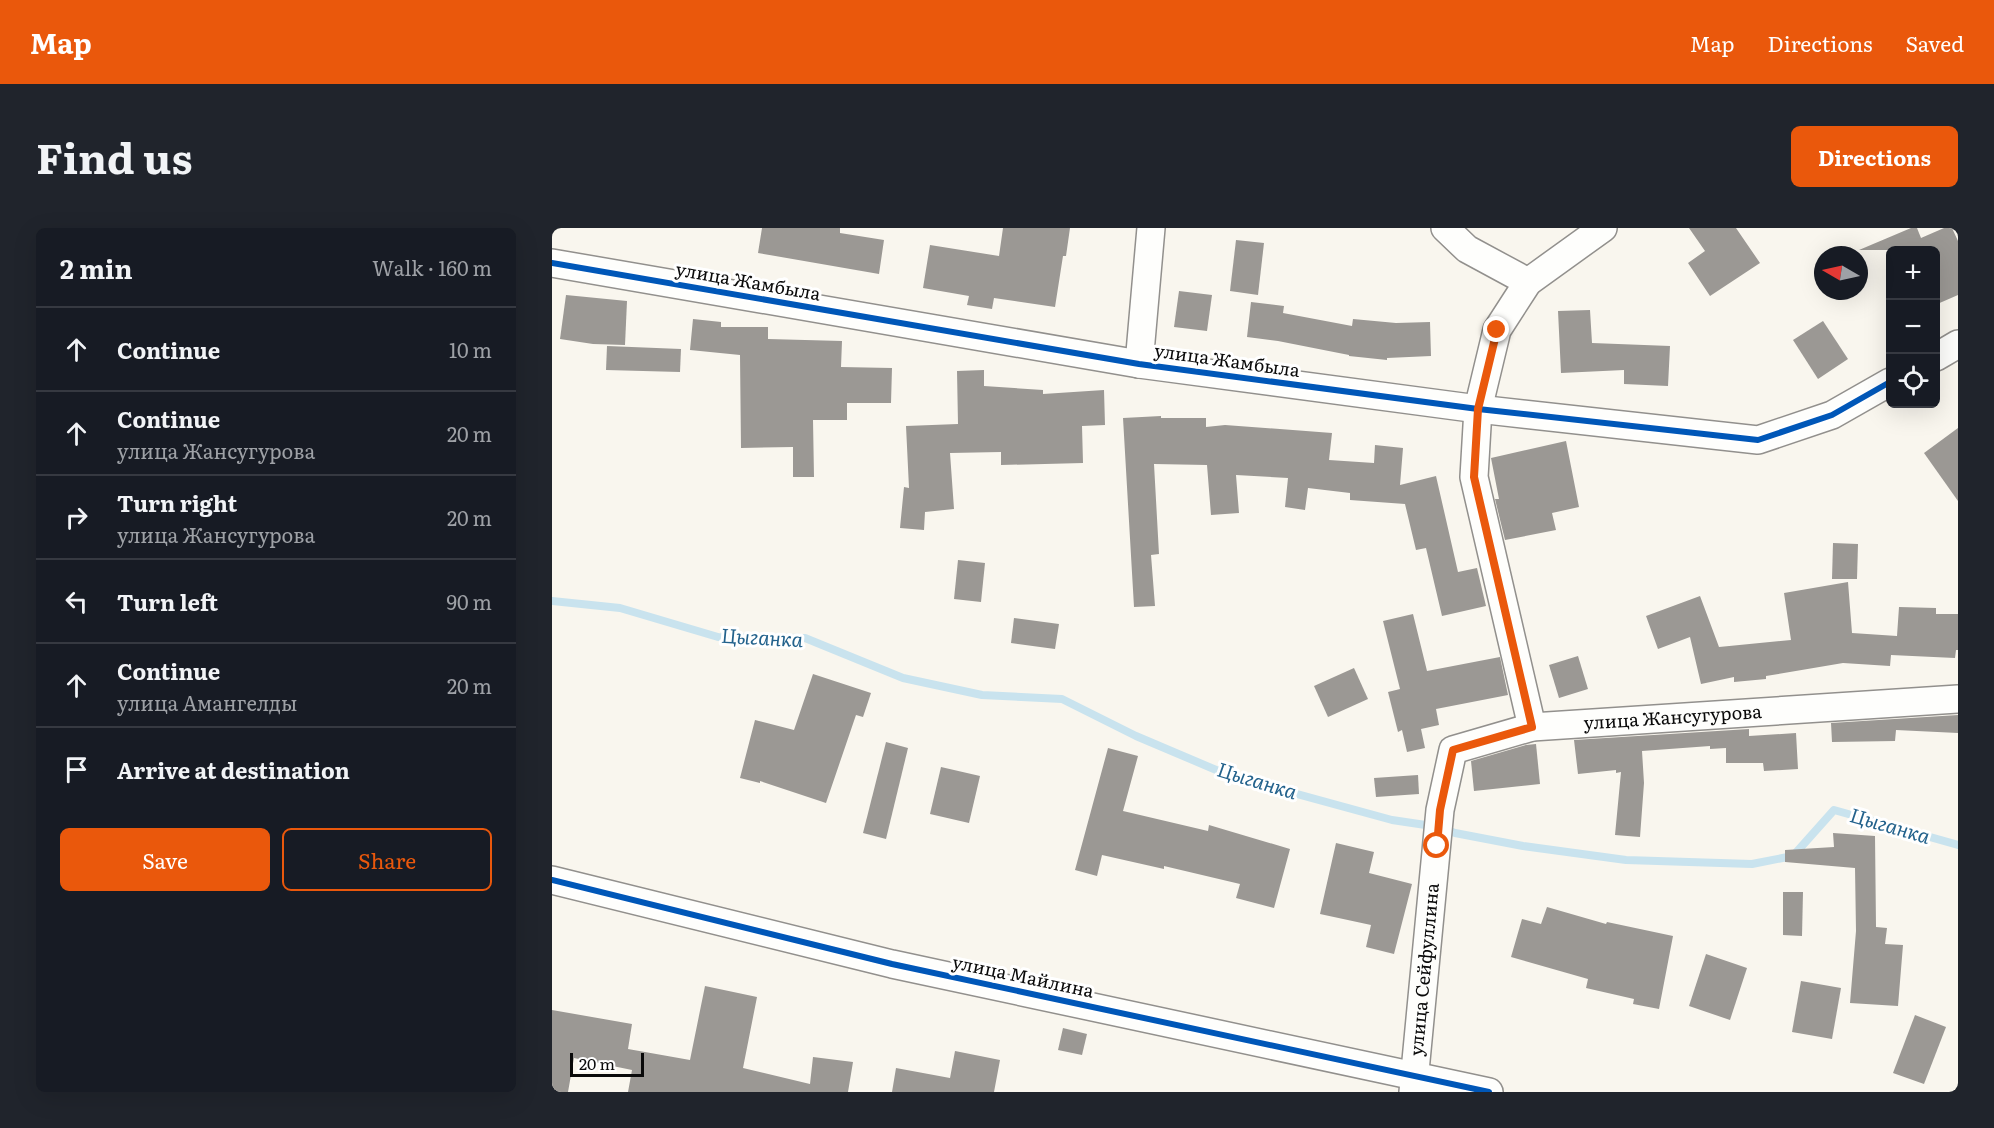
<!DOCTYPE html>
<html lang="en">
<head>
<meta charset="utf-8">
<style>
  body { margin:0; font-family:Literata,serif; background:#20242c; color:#f1f3f6 }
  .controls { position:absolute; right:18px; top:18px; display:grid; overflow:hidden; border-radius:9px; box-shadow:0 6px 24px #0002 }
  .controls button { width:54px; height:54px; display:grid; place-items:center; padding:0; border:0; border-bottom:2px solid #363941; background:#171b24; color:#f1f3f6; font:30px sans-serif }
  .compass { position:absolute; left:1262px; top:18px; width:54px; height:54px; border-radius:50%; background:#171b24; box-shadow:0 6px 24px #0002; rotate:279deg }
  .scale { position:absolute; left:18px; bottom:15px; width:74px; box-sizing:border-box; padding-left:6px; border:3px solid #0a0a0a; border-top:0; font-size:16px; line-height:21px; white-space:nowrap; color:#0a0a0a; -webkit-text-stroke:4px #fff; paint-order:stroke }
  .stop { position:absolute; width:18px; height:18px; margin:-14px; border:4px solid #ea580c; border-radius:50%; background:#fff }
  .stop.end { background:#ea580c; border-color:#fff; box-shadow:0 2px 6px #0008 }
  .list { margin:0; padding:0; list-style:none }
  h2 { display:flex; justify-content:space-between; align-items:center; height:78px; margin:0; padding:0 24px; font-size:26px }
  h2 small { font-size:20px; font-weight:400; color:#9ea1a6 }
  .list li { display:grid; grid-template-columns:39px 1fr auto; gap:18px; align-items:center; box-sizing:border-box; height:84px; padding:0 24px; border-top:2px solid #363941 }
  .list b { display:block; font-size:22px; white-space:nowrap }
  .list p { margin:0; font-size:20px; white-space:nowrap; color:#9ea1a6 }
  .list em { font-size:20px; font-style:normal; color:#9ea1a6 }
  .actions { display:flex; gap:12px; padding:18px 24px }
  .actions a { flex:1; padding:14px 0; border:2px solid #ea580c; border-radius:9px; text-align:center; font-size:21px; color:#ea580c }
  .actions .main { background:#ea580c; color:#fff }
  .icon { flex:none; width:33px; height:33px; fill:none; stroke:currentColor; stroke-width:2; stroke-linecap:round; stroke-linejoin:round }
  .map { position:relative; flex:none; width:1406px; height:864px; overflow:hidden; border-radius:9px }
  header { display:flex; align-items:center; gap:36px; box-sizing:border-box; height:84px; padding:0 30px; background:#ea580c; color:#fff }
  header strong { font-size:28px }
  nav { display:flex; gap:33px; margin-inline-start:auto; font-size:21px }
  .intro { display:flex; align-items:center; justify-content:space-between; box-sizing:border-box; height:144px; padding:0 36px }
  h1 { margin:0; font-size:42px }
  .button { padding:15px 27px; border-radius:9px; background:#ea580c; color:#fff; font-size:21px; font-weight:700 }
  main { display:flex; gap:36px; padding:0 36px }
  aside { flex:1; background:#171b24; border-radius:9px; box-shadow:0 6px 24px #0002 }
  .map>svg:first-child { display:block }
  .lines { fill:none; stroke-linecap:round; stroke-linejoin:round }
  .stream { stroke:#c9e3ee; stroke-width:8 }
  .building { fill:#9b9894 }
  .minor-casing { stroke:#92908d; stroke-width:30 }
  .minor { stroke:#fefefc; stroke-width:27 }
  .cycleway-casing { stroke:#fff; stroke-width:10 }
  .cycleway { stroke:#0057b8; stroke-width:6 }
  .route { stroke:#ea580c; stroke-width:8 }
  .labels { text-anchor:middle; stroke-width:6; stroke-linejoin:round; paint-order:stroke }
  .street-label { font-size:18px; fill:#0a0a0a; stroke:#fff }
  .water-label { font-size:20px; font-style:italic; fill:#23628c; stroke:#fff }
</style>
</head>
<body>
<header>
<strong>Map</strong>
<nav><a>Map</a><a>Directions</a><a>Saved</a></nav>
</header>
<div class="intro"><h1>Find us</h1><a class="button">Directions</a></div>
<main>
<aside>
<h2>2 min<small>Walk · 160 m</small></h2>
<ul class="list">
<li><svg class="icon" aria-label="ahead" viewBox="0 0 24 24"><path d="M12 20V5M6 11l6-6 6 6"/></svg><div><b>Continue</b></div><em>10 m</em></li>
<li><svg class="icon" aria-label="ahead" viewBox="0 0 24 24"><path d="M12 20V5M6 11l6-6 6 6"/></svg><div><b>Continue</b><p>улица Жансугурова</p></div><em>20 m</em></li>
<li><svg class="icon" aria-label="right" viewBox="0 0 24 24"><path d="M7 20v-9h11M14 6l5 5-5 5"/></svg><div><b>Turn right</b><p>улица Жансугурова</p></div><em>20 m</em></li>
<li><svg class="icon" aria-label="left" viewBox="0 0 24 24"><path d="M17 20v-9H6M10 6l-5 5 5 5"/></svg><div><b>Turn left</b></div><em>90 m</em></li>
<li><svg class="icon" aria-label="ahead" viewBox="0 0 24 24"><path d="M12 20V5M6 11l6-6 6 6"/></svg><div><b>Continue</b><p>улица Амангелды</p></div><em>20 m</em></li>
<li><svg class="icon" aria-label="arrive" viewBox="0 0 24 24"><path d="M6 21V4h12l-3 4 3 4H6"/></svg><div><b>Arrive at destination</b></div></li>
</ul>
<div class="actions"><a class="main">Save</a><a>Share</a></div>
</aside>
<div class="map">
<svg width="1406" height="864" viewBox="0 0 1406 864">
  <rect width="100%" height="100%" fill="#f9f6ee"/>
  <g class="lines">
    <!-- stream -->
    <polyline class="stream" points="0,373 68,380 166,409 253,410 351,450 430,467 510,471 584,508 676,547 840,592 887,599 903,605 971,618 1074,632 1200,636 1241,628 1282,582 1406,617"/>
  </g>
  <!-- building -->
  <g class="building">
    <polygon points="210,0 288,0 288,5 332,12 327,46 206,25"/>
    <polygon points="451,0 518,0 514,28 511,28 503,79 442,70 440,81 415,77 417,68 371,60 378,17 447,28"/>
    <polygon points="1137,0 1184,0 1208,35 1158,68 1136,35 1153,23"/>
    <polygon points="1359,0 1365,0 1369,10 1392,0 1400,0 1406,13 1406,67 1383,77 1383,22 1307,22"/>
    <polygon points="684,12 712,15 706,67 678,63"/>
    <polygon points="627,63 660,67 655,103 622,99"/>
    <polygon points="14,67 75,73 73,117 41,116 8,111"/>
    <polygon points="699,74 732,78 731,85 800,98 801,91 844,95 878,94 879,128 835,130 835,132 797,128 797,127 726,113 695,109"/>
    <polygon points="1038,82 1040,115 1118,118 1116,158 1072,156 1072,142 1009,145 1006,83"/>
    <polygon points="141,91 169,94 169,99 216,99 216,111 290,113 289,139 340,140 339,175 295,175 295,192 261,192 262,249 241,249 241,219 189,220 188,127 138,122"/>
    <polygon points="1271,93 1296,131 1266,151 1241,112"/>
    <polygon points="55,118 129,121 128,144 54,142"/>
    <polygon points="432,142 432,158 491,162 491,166 552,162 553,197 530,198 531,235 449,237 449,224 398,225 402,281 373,284 372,302 348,300 352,259 357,260 354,198 406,196 405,143"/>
    <polygon points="609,188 609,190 654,190 654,199 673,197 780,205 777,232 822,235 823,217 851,220 848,257 884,248 906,344 925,340 934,378 890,388 874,320 864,322 853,276 798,272 798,265 756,260 753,282 733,279 736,250 684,247 687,285 659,287 655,237 602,236 607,326 599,327 603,378 582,379 571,190"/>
    <polygon points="1406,200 1406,273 1372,225"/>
    <polygon points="1014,213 1027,279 1000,285 1004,302 953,312 943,271 947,271 939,230"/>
    <polygon points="1281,315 1306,316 1305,351 1280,351"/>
    <polygon points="406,332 433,335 429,374 402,371"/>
    <polygon points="1296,354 1300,405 1345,408 1347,379 1384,380 1384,386 1406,386 1406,422 1404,422 1403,430 1339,427 1338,438 1291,435 1214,448 1214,451 1182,454 1182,449 1149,456 1138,409 1106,421 1094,388 1148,368 1167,419 1239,412 1232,365"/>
    <polygon points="861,386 875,443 948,429 956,467 884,481 887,497 869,501 873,520 855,524 850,502 846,504 836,464 848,461 831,393"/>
    <polygon points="462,390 507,396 503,421 459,415"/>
    <polygon points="1026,428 1036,461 1007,470 997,437"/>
    <polygon points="802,440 816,471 776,489 762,458"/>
    <polygon points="261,446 319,465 311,489 304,487 274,575 208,553 208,555 188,550 203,492 242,502"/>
    <polygon points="1406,487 1406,505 1344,502 1343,513 1280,514 1279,495"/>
    <polygon points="1197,501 1197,508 1244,505 1246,541 1212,543 1211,535 1174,535 1174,520 1158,521 1158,518 1090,523 1092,555 1088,609 1063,607 1069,544 1064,545 1064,542 1026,546 1022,512"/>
    <polygon points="334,514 356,520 334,611 311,605"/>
    <polygon points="984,516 988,556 922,563 919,533 974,517"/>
    <polygon points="556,520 586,528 571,583 656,603 657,597 738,621 722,680 684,670 688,656 612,638 612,641 550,627 545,648 523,642"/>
    <polygon points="389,539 428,548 417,595 378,586"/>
    <polygon points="866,547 867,566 824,569 822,550"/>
    <polygon points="1281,605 1323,608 1324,699 1335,700 1333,716 1351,717 1346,778 1298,775 1304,703 1303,640 1233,634 1233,622 1282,619"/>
    <polygon points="784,615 822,624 817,645 860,656 842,726 814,719 819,697 768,686"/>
    <polygon points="1231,664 1251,664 1250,708 1231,707"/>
    <polygon points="995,679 1054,696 1055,694 1121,708 1107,781 1081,776 1082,771 1034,760 1036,751 959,729 970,691 989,696"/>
    <polygon points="1154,726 1195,740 1178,792 1137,778"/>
    <polygon points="1249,753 1289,760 1280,811 1240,804"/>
    <polygon points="153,758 205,769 191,840 258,856 261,829 301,834 296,864 76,864 80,842 22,830 16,864 0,864 0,782 80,796 76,821 138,832"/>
    <polygon points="1363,787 1394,799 1372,856 1341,845"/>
    <polygon points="511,800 535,806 530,827 506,822"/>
    <polygon points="403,823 448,832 442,864 340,864 344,840 398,850"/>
  </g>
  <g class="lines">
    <defs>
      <g id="minor">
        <polyline points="893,0 915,21 976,54"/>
        <polyline points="0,35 587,136 926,181 1206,212 1280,187 1338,154"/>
        <polyline points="1384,129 1406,116"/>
        <polyline points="587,136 599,0"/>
        <polyline points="980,499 922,249 926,181 945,102 976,54 1051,0"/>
        <polyline points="0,652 340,736 937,864"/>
        <path id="s1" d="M861,864l27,-282 13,-60 79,-23 426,-28"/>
      </g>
    </defs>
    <!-- minor casing -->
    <use href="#minor" class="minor-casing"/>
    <!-- minor -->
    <use href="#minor" class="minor"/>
    <defs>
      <g id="cycleway">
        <polyline points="0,35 587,136 926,181 1206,212 1280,187 1338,154"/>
        <polyline points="0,652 340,736 937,864"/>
      </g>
    </defs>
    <!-- cycleway casing -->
    <use href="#cycleway" class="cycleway-casing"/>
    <!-- cycleway -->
    <use href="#cycleway" class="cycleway"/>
  </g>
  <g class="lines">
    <!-- route -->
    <polyline class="route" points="885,618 888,582 901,522 980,499 922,249 926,181 945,102"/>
  </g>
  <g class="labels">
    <!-- street labels -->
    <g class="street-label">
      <text transform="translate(196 54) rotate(10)" y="6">улица Жамбыла</text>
      <text transform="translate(675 133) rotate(8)" y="6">улица Жамбыла</text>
      <text dy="6" stroke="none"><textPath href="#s1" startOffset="568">улица Жансугурова</textPath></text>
      <text dy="6" stroke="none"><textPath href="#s1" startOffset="123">улица Сейфуллина</textPath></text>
      <text transform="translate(471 749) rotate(12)" y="6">улица Майлина</text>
    </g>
    <!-- water labels -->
    <g class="water-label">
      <text transform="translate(210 410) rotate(3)" y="7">Цыганка</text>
      <text transform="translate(705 553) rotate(17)" y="7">Цыганка</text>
      <text transform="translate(1338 598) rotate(16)" y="7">Цыганка</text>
    </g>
  </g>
</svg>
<div class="controls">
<button>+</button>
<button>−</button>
<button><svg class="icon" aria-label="locate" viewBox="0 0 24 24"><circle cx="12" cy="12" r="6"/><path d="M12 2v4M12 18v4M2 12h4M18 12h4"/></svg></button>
</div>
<svg class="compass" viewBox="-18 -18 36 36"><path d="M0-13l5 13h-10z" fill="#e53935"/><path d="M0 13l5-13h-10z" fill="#9ea1a6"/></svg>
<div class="scale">20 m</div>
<div class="stop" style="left:885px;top:618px"></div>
<div class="stop end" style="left:945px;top:102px"></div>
</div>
</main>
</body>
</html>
